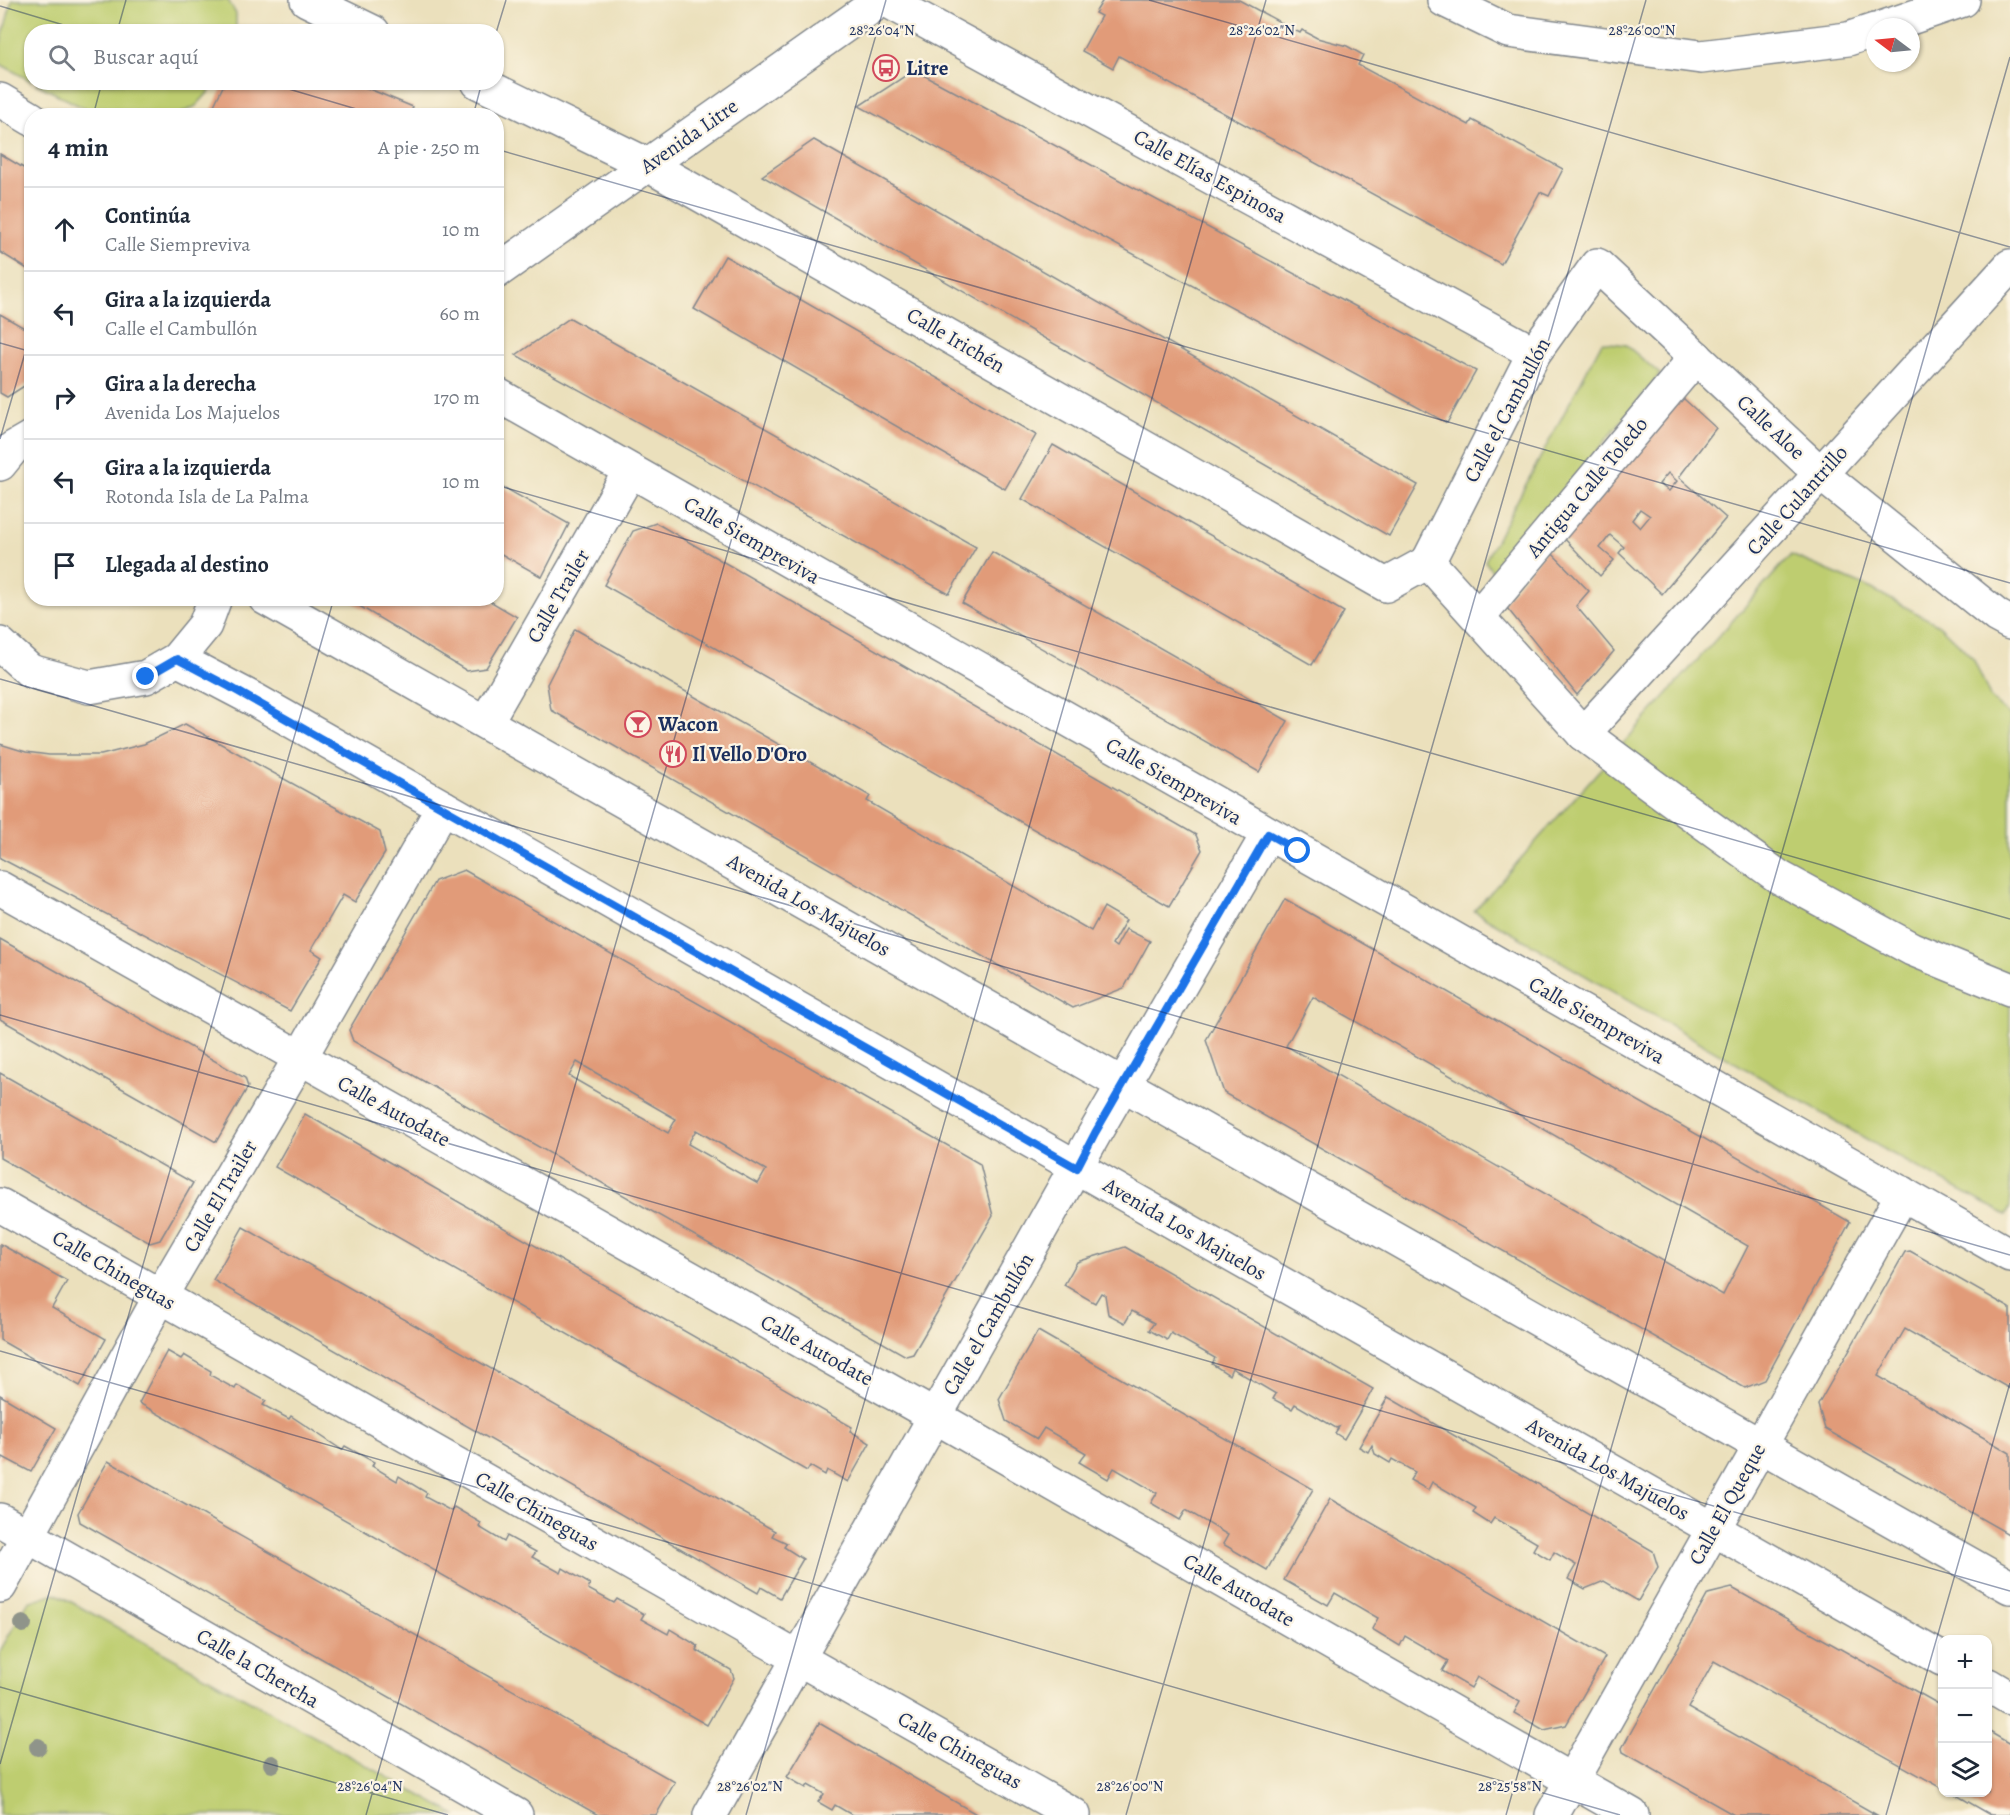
<!DOCTYPE html>
<html lang="es">
<head>
<meta charset="utf-8">
<style>
  body { margin:0; font-family:Alegreya,serif; background:#f6f6f7; color:#1f2937 }
  .controls { position:absolute; right:18px; bottom:18px; display:grid; overflow:hidden; border-radius:12px; box-shadow:0 2px 4px #0004 }
  .controls button { width:54px; height:54px; display:grid; place-items:center; padding:0; border:0; border-bottom:2px solid #e0e1e3; background:#fff; color:#1f2937; font:30px sans-serif }
  .compass { position:absolute; left:1866px; top:18px; width:54px; height:54px; border-radius:50%; background:#fff; box-shadow:0 2px 4px #0004; rotate:286deg }
  .stop { position:absolute; width:18px; height:18px; margin:-14px; border:4px solid #1a73e8; border-radius:50%; background:#fff }
  .stop.end { background:#1a73e8; border-color:#fff; box-shadow:0 2px 6px #0008 }
  .list { margin:0; padding:0; list-style:none }
  h2 { display:flex; justify-content:space-between; align-items:center; height:78px; margin:0; padding:0 24px; font-size:26px }
  h2 small { font-size:20px; font-weight:400; color:#747a83 }
  .list li { display:grid; grid-template-columns:39px 1fr auto; gap:18px; align-items:center; box-sizing:border-box; height:84px; padding:0 24px; border-top:2px solid #e0e1e3 }
  .list b { display:block; font-size:22px; white-space:nowrap }
  .list p { margin:0; font-size:20px; white-space:nowrap; color:#747a83 }
  .list em { font-size:20px; font-style:normal; color:#747a83 }
  .icon { flex:none; width:33px; height:33px; fill:none; stroke:currentColor; stroke-width:2; stroke-linecap:round; stroke-linejoin:round }
  .map { position:relative; flex:none; width:2010px; height:1815px; overflow:hidden }
  .search { position:absolute; background:#fff; box-shadow:0 2px 4px #0004; left:24px; top:24px; width:480px; height:66px; display:flex; align-items:center; gap:15px; box-sizing:border-box; padding:0 21px; border-radius:24px; color:#747a83; font-size:22px }
  .panel { position:absolute; background:#fff; box-shadow:0 2px 4px #0004; left:24px; top:108px; width:480px; height:498px; border-radius:24px }
  .map>svg:first-child { display:block }
  .green { fill:#becd6f; stroke:#6c7e66; stroke-width:1.5 }
  .building { fill:#e19b79; fill-rule:evenodd }
  .lines { fill:none; stroke-linecap:round; stroke-linejoin:round }
  .minor-casing { stroke:#83888d; stroke-width:36 }
  .minor { stroke:#fff; stroke-width:33 }
  .tree { fill:#8f948a }
  .route { stroke:#1a73e8; stroke-width:8 }
  .ticks { fill:none; stroke:#1b2f5e; stroke-width:1.5; stroke-opacity:0.45 }
  .labels { text-anchor:middle; stroke-width:4.5; stroke-linejoin:round; paint-order:stroke }
  .poi-label { font-size:21px; font-weight:bold; fill:#1b2f5e; stroke:#fcf5e5; text-anchor:start }
  .street-label { font-size:21px; fill:#1b2f5e; stroke:#fcf5e5 }
  .ticks-label { font-size:15px; text-anchor:middle; fill:#1b2f5e; stroke:#fcf5e5; stroke-width:4.5; stroke-linejoin:round; paint-order:stroke }
</style>
</head>
<body>
<div class="map">
<svg width="2010" height="1815" viewBox="0 0 2010 1815">
  <rect width="100%" height="100%" fill="#fcf5e5"/>
  <filter id="ink" filterUnits="userSpaceOnUse"><feTurbulence type="fractalNoise" baseFrequency=".0167" numOctaves="2"/><feDisplacementMap in="SourceGraphic" scale="12" xChannelSelector="R" yChannelSelector="G"/><feConvolveMatrix kernelMatrix="1 2 1 2 8 2 1 2 1" color-interpolation-filters="sRGB"/></filter>
  <filter id="wash" filterUnits="userSpaceOnUse"><feTurbulence type="fractalNoise" baseFrequency=".008" numOctaves="4" result="noise"/><feDisplacementMap in="SourceGraphic" scale="24" xChannelSelector="R" yChannelSelector="G"/><feGaussianBlur stdDeviation="1.35" result="paint"/><feColorMatrix in="noise" values="0 0 0 0 0 0 0 0 0 0 0 0 0 0 0 0 0 1.4 0 .05"/><feComposite in="paint" operator="in"/></filter>
  <g filter="url(#wash)">
    <rect width="100%" height="100%" fill="#ebe0bc"/>
    <!-- green -->
    <g class="green">
      <polygon points="12,0 228,0 236,14 236,31 32,32 31,81 0,64 0,46"/>
      <polygon points="35,83 217,83 196,106 176,116 97,115"/>
      <polygon points="1602,342 1626,345 1660,374 1495,575 1485,561"/>
      <polygon points="1791,555 1872,589 1939,625 1973,658 1991,699 2010,716 2010,1207 2006,1215 1887,1151 1474,911"/>
      <polygon points="55,1593 456,1815 0,1815 0,1651 28,1602"/>
    </g>
    <g id="blocks">
      <!-- building -->
      <g class="building">
        <polygon points="1103,0 1239,0 1300,33 1302,30 1317,38 1347,46 1363,55 1358,65 1469,125 1472,120 1563,169 1549,196 1540,192 1501,264 1119,56 1113,68 1082,51 1101,16 1095,13"/>
        <polygon points="914,70 1476,371 1447,423 859,106"/>
        <polygon points="225,82 363,82 362,86 413,107 409,116 209,116"/>
        <polygon points="814,140 1418,485 1389,536 762,176"/>
        <polygon points="0,154 32,173 32,272 0,252"/>
        <polygon points="725,256 1036,435 1005,489 694,309"/>
        <polygon points="0,314 26,329 32,318 32,381 7,397 0,393"/>
        <polygon points="570,318 976,547 949,594 516,355"/>
        <path d="M1674,390l42,38 -37,49 47,41 -64,76 -43,-41 5,-6 -14,-12 -10,13 14,12 -14,16 -40,-42zM1668,473l9,8 -8,10 -10,-7zM1640,509l10,7 -10,12 -8,-8z"/>
        <polygon points="1053,445 1344,612 1312,665 1022,499"/>
        <polygon points="496,483 569,524 542,577 496,551"/>
        <polygon points="656,523 1196,835 1202,850 1169,906 604,585 633,531"/>
        <polygon points="1547,548 1589,591 1576,606 1614,651 1577,695 1503,603"/>
        <polygon points="992,552 1288,721 1259,772 962,603"/>
        <polygon points="346,598 485,598 517,617 486,668 467,671"/>
        <polygon points="575,629 870,796 867,801 1091,931 1104,907 1126,920 1112,944 1116,947 1126,929 1150,941 1124,988 1073,1008 551,710 547,684"/>
        <polygon points="185,724 380,832 385,853 355,902 343,895 311,950 322,957 290,1011 0,858 0,744 26,752 49,755 101,755 144,744"/>
        <path d="M464,870l516,294 13,52 -80,138 -7,2 -553,-315 -4,-11 86,-149zM577,1062l99,57 -8,14 -99,-57zM696,1130l70,40 -8,14 -70,-40z"/>
        <path d="M1285,899l565,323 -85,158 -20,8 -521,-295 -18,-53zM1313,997l435,249 -25,49 -437,-249z"/>
        <polygon points="0,939 245,1078 248,1087 216,1142 0,1019"/>
        <polygon points="0,1073 193,1183 160,1240 150,1243 0,1158"/>
        <polygon points="305,1114 852,1427 850,1431 870,1443 848,1482 827,1470 825,1475 810,1466 807,1471 275,1167"/>
        <polygon points="243,1227 775,1531 772,1536 787,1543 784,1547 803,1559 780,1598 761,1587 758,1593 213,1280"/>
        <polygon points="0,1244 67,1281 52,1308 106,1339 80,1386 0,1340"/>
        <polygon points="1125,1247 1373,1389 1344,1439 1335,1433 1339,1427 1336,1428 1295,1404 1292,1409 1273,1399 1276,1394 1232,1368 1229,1375 1212,1364 1215,1358 1171,1333 1167,1340 1149,1330 1154,1323 1132,1311 1125,1323 1108,1314 1105,1295 1101,1293 1095,1303 1064,1285 1077,1262"/>
        <polygon points="1910,1251 2010,1308 2010,1389 1905,1329 1878,1376 2010,1453 2010,1535 1825,1429 1818,1405 1905,1252"/>
        <polygon points="1038,1331 1313,1489 1267,1570 1223,1544 1228,1535 1186,1510 1180,1520 1151,1503 1157,1493 1114,1468 1108,1479 1079,1462 1086,1453 1044,1428 1037,1439 1006,1421 999,1399"/>
        <polygon points="167,1351 181,1359 184,1355 211,1371 210,1375 235,1389 237,1385 266,1401 263,1405 289,1419 291,1416 342,1450 345,1446 374,1462 372,1466 397,1481 399,1476 427,1493 425,1497 451,1511 454,1507 481,1523 479,1527 504,1542 507,1536 536,1552 532,1557 561,1573 563,1568 590,1584 588,1589 614,1603 617,1599 644,1614 641,1619 668,1634 670,1629 698,1646 696,1650 731,1670 734,1678 707,1725 139,1403"/>
        <polygon points="0,1395 56,1428 31,1472 3,1457 0,1461"/>
        <polygon points="1388,1397 1653,1551 1658,1567 1638,1601 1604,1581 1585,1589 1568,1579 1576,1565 1554,1552 1550,1560 1533,1550 1537,1543 1494,1518 1490,1524 1473,1513 1476,1508 1432,1482 1428,1490 1410,1480 1415,1472 1392,1459 1390,1463 1375,1454 1372,1445 1368,1452 1359,1447"/>
        <polygon points="108,1461 675,1782 656,1815 598,1815 80,1522 78,1513"/>
        <polygon points="1330,1499 1605,1657 1566,1725 1544,1730 1514,1713 1520,1702 1477,1677 1471,1688 1442,1671 1448,1661 1405,1636 1400,1646 1372,1629 1378,1618 1335,1593 1328,1605 1284,1580"/>
        <polygon points="1732,1588 1942,1706 1942,1788 1714,1661 1688,1708 1877,1815 1734,1815 1623,1752 1622,1748 1708,1594"/>
        <polygon points="819,1723 978,1815 852,1815 835,1805 832,1810 818,1802 824,1794 808,1785 806,1788 787,1777"/>
        <polygon points="1988,1731 2010,1744 2010,1815 1991,1815 1951,1792 1988,1792"/>
      </g>
    </g>
  </g>
  <g filter="url(#ink)">
    <use href="#blocks" fill-opacity="0" stroke="#83888d" stroke-width="1.5"/>
    <g class="lines">
      <defs>
        <g id="minor">
          <polyline points="307,0 373,32"/>
          <polyline points="886,0 1534,353"/>
          <polyline points="1444,0 1508,31 1701,57 1848,39 1875,30"/>
          <polyline points="1884,27 1963,0"/>
          <polyline points="478,82 648,165 1386,585 1428,562"/>
          <polyline points="0,100 32,119"/>
          <polyline points="496,272 881,0"/>
          <polyline points="496,394 2010,1255"/>
          <polyline points="0,464 13,448 32,437"/>
          <polyline points="1428,562 1534,353 1597,265 1821,474 1997,616 2010,623"/>
          <polyline points="1428,562 1583,734 1664,794 1779,877 1912,949 2010,989"/>
          <polyline points="265,598 2010,1587"/>
          <polyline points="1478,617 1696,357"/>
          <polyline points="0,644 30,671 89,687 146,677 177,659 205,625 215,598"/>
          <polyline points="177,659 255,700 1942,1659"/>
          <polyline points="486,722 630,471"/>
          <polyline points="1583,734 2010,266"/>
          <polyline points="0,888 936,1417 1632,1815"/>
          <polyline points="0,1205 1074,1815"/>
          <polyline points="0,1520 516,1815"/>
          <polyline points="0,1586 160,1297 300,1058 443,807"/>
          <polyline points="1988,1685 2010,1698"/>
          <polyline points="710,1815 1095,1133 1268,834"/>
          <polyline points="1552,1815 1903,1193"/>
        </g>
      </defs>
      <!-- minor casing -->
      <use href="#minor" class="minor-casing"/>
      <!-- minor -->
      <use href="#minor" class="minor"/>
    </g>
    <!-- trees -->
    <g class="tree">
      <circle cx="23" cy="1624" r="9"/>
      <circle cx="38" cy="1747" r="9"/>
      <circle cx="272" cy="1764" r="9"/>
    </g>
  </g>
  <g class="lines" filter="url(#ink)">
    <!-- route -->
    <polyline class="route" points="146,677 177,659 230,687 1077,1168 1095,1133 1268,834 1298,851"/>
  </g>
  <!-- ticks -->
  <path class="ticks" d="M1149,0l861,247M0,6l87,26M117,32l9,-32M496,33l10,-33M265,82l115,34M93,116l9,-34M473,116l9,-34M496,149l1514,434M0,343l32,9M0,439l32,-110M496,485l1514,434M0,679l2010,576M0,1015l2010,576M0,1351l1620,464M0,1687l448,128M0,1764l334,-1166M366,1815l520,-1815M746,1815l520,-1815M1126,1815l520,-1815M1506,1815l504,-1758M1886,1815l124,-432"/>
  <!-- icons -->
  <defs>
    <symbol id="bus-ring" viewBox="-11 -11 22 22"><circle r="9.5" fill="#fcf5e5" stroke="#d1495b" stroke-width="1.5"/><path d="M-5-6H5V4H4V6H2V4H-2V6H-4V4H-5ZM-3.5-4V0h7V-4ZM-3.5 1.2v1.5H-2V1.2ZM2 1.2v1.5H3.5V1.2Z" fill="#d1495b"/></symbol>
    <symbol id="bar-ring" viewBox="-11 -11 22 22"><circle r="9.5" fill="#fcf5e5" stroke="#d1495b" stroke-width="1.5"/><path d="M-6-5H6L.8 .8V4.5H3.5V6h-7V4.5H-.8V.8Z" fill="#d1495b"/></symbol>
    <symbol id="restaurant-ring" viewBox="-11 -11 22 22"><circle r="9.5" fill="#fcf5e5" stroke="#d1495b" stroke-width="1.5"/><path d="M-5-6h1v4h1v-4h1v4h1v-4h1v5L-1.5 .5V6h-2V.5L-5-1ZM5-6V6H3V1.5H1.5Q1.5-4 5-6Z" fill="#d1495b"/></symbol>
  </defs>
  <g fill-rule="evenodd">
    <use href="#bus-ring" x="871" y="53" width="30" height="30"/>
    <use href="#bar-ring" x="623" y="709" width="30" height="30"/>
    <use href="#restaurant-ring" x="658" y="739" width="30" height="30"/>
  </g>
  <g class="labels">
    <!-- poi labels -->
    <g class="poi-label">
      <text x="906" y="75">Litre</text>
      <text x="658" y="731">Wacon</text>
      <text x="692" y="761">Il Vello D'Oro</text>
    </g>
    <!-- street labels -->
    <g class="street-label">
      <text transform="translate(689 136) rotate(-35)" y="7">Avenida Litre</text>
      <text transform="translate(1210 176) rotate(29)" y="7">Calle Elías Espinosa</text>
      <text transform="translate(956 340) rotate(30)" y="7">Calle Irichén</text>
      <text transform="translate(1507 410) rotate(-62)" y="7">Calle el Cambullón</text>
      <text transform="translate(1771 427) rotate(43)" y="7">Calle Aloe</text>
      <text transform="translate(1587 487) rotate(-50)" y="7">Antigua Calle Toledo</text>
      <text transform="translate(1797 500) rotate(-48)" y="7">Calle Culantrillo</text>
      <text transform="translate(752 540) rotate(30)" y="7">Calle Siempreviva</text>
      <text transform="translate(558 596) rotate(-60)" y="7">Calle Trailer</text>
      <text transform="translate(1174 781) rotate(30)" y="7">Calle Siempreviva</text>
      <text transform="translate(809 905) rotate(30)" y="7">Avenida Los Majuelos</text>
      <text transform="translate(1597 1020) rotate(30)" y="7">Calle Siempreviva</text>
      <text transform="translate(394 1111) rotate(29)" y="7">Calle Autodate</text>
      <text transform="translate(220 1196) rotate(-60)" y="7">Calle El Trailer</text>
      <text transform="translate(1185 1229) rotate(30)" y="7">Avenida Los Majuelos</text>
      <text transform="translate(114 1270) rotate(30)" y="7">Calle Chineguas</text>
      <text transform="translate(988 1324) rotate(-60)" y="7">Calle el Cambullón</text>
      <text transform="translate(817 1350) rotate(29)" y="7">Calle Autodate</text>
      <text transform="translate(1608 1469) rotate(30)" y="7">Avenida Los Majuelos</text>
      <text transform="translate(1727 1504) rotate(-61)" y="7">Calle El Queque</text>
      <text transform="translate(537 1511) rotate(30)" y="7">Calle Chineguas</text>
      <text transform="translate(1239 1590) rotate(30)" y="7">Calle Autodate</text>
      <text transform="translate(258 1668) rotate(30)" y="7">Calle la Chercha</text>
      <text transform="translate(960 1750) rotate(29)" y="7">Calle Chineguas</text>
    </g>
  </g>
  <g class="ticks-label">
    <text x="882" y="35">28°26'04"N</text>
    <text x="1262" y="35">28°26'02"N</text>
    <text x="1642" y="35">28°26'00"N</text>
    <text x="370" y="1791">28°26'04"N</text>
    <text x="750" y="1791">28°26'02"N</text>
    <text x="1130" y="1791">28°26'00"N</text>
    <text x="1510" y="1791">28°25'58"N</text>
  </g>
</svg>
<div class="controls">
<button>+</button>
<button>−</button>
<button><svg class="icon" aria-label="layers" viewBox="0 0 24 24"><path d="M12 4l9 5-9 5-9-5zM3 14l9 5 9-5"/></svg></button>
</div>
<svg class="compass" viewBox="-18 -18 36 36"><path d="M0-13l5 13h-10z" fill="#e53935"/><path d="M0 13l5-13h-10z" fill="#747a83"/></svg>
<div class="stop" style="left:1298px;top:851px"></div>
<div class="stop end" style="left:146px;top:677px"></div>
<div class="search"><svg class="icon" aria-label="search" viewBox="0 0 24 24"><circle cx="10" cy="10" r="6"/><path d="M15 15l6 6"/></svg>Buscar aquí</div>
<section class="panel">
<h2>4 min<small>A pie · 250 m</small></h2>
<ul class="list">
<li><svg class="icon" aria-label="ahead" viewBox="0 0 24 24"><path d="M12 20V5M6 11l6-6 6 6"/></svg><div><b>Continúa</b><p>Calle Siempreviva</p></div><em>10 m</em></li>
<li><svg class="icon" aria-label="left" viewBox="0 0 24 24"><path d="M17 20v-9H6M10 6l-5 5 5 5"/></svg><div><b>Gira a la izquierda</b><p>Calle el Cambullón</p></div><em>60 m</em></li>
<li><svg class="icon" aria-label="right" viewBox="0 0 24 24"><path d="M7 20v-9h11M14 6l5 5-5 5"/></svg><div><b>Gira a la derecha</b><p>Avenida Los Majuelos</p></div><em>170 m</em></li>
<li><svg class="icon" aria-label="left" viewBox="0 0 24 24"><path d="M17 20v-9H6M10 6l-5 5 5 5"/></svg><div><b>Gira a la izquierda</b><p>Rotonda Isla de La Palma</p></div><em>10 m</em></li>
<li><svg class="icon" aria-label="arrive" viewBox="0 0 24 24"><path d="M6 21V4h12l-3 4 3 4H6"/></svg><div><b>Llegada al destino</b></div></li>
</ul>
</section>
</div>
</body>
</html>
